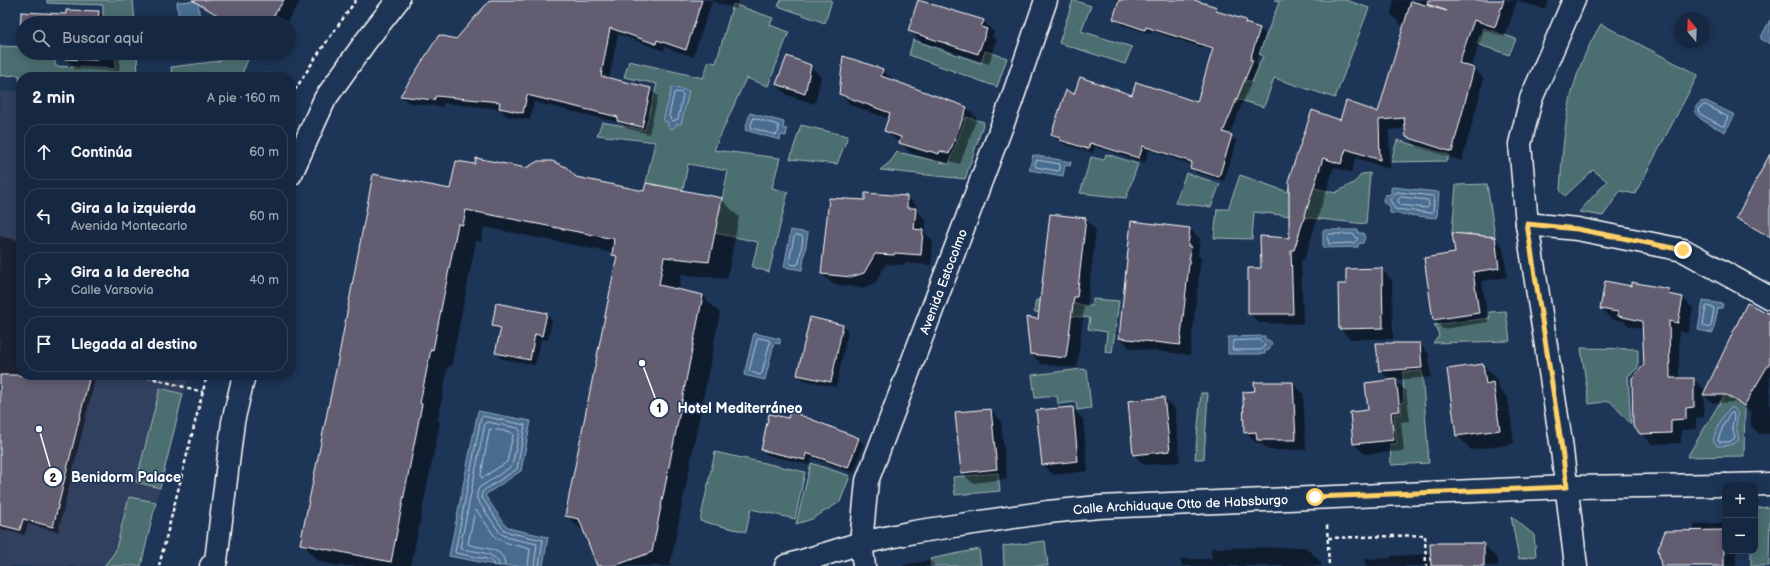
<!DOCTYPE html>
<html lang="es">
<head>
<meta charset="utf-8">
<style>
  body { margin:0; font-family:"Balsamiq Sans",sans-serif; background:#23344c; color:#f1f3f6 }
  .controls { position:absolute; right:12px; bottom:12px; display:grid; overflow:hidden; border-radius:8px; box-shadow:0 2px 10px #0003 }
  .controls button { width:36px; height:36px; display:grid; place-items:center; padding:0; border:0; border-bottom:1px solid #35445a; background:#162841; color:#f1f3f6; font:20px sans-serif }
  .compass { position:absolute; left:1674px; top:12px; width:36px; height:36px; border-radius:50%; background:#162841; box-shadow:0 2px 10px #0003; rotate:341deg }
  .stop { position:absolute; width:12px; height:12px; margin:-9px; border:3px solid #ffd166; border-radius:50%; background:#fff }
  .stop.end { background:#ffd166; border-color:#fff; box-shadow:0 1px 4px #0008 }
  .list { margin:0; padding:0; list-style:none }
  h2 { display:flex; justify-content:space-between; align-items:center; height:52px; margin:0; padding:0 16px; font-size:17px }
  h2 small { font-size:13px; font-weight:400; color:#9ea6b1 }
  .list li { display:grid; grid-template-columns:26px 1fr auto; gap:12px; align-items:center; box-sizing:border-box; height:56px; margin:0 8px 8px; padding:0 8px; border:1px solid #35445a; border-radius:16px }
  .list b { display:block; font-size:15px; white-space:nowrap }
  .list p { margin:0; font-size:13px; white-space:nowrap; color:#9ea6b1 }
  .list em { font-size:13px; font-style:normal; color:#9ea6b1 }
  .icon { flex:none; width:22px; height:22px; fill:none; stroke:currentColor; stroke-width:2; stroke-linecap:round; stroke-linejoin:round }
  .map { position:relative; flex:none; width:1770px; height:566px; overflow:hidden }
  .search { position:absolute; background:#162841; box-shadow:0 2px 10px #0003; left:16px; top:16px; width:280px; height:44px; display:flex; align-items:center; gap:10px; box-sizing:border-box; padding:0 14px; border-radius:22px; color:#9ea6b1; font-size:15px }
  .panel { position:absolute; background:#162841; box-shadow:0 2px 10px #0003; left:16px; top:72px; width:280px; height:308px; border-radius:16px }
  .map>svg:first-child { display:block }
  .built { fill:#32415f }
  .green { fill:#4b6e70; stroke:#a5b6b8 }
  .water { fill:#4a6d91; stroke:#92a7bd }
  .shadow { fill:#0007 }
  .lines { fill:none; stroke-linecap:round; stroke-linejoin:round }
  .shore { stroke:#b7c5d3; stroke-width:1 }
  .building { fill:#625d71; stroke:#fff }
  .minor-casing { stroke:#fff; stroke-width:25 }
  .tertiary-casing { stroke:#fff; stroke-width:25 }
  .path { stroke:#fff; stroke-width:2.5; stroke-dasharray:4 3; stroke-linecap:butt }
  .minor { stroke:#1d3557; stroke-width:22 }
  .tertiary { stroke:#1d3557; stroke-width:22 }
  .route { stroke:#ffd166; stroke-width:5 }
  .labels { text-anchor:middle; stroke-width:3; stroke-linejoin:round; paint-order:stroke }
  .street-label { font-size:13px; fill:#fff; stroke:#1d3557 }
  .leader { fill:none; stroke:#fff; stroke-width:1.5 }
  .callout-dot { fill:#fff; stroke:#1d3557; stroke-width:1.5 }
  .mark-label { font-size:12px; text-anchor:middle; font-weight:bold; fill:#111 }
  .callout-label { font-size:14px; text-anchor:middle; font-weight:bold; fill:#fff; stroke:#1d3557; stroke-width:3; stroke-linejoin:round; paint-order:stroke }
</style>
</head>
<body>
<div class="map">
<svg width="1770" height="566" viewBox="0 0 1770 566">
  <rect width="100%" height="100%" fill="#1d3557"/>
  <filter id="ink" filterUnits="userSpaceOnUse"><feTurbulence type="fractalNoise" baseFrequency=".025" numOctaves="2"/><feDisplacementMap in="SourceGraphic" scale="8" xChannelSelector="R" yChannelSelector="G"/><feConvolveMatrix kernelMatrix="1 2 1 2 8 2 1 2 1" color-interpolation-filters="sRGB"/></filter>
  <g filter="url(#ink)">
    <!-- built -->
    <g class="built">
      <polygon points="272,72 270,77 194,77 242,74"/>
      <polygon points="21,90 21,375 190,375 183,394 144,552 138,566 0,566 0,92"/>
    </g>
    <!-- green -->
    <g class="green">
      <polygon points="47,0 133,0 135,23 116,23 116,21 103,20 103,5 47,3"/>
      <polygon points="781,0 832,0 825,23 778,6"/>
      <polygon points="1073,0 1091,6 1081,31 1132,47 1125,64 1059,43"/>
      <polygon points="1274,0 1346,0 1369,8 1335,98 1274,78 1264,107 1233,98 1240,79 1252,82 1263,56 1259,54 1279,2"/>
      <polygon points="733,4 773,18 770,25 789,32 768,86 746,78 714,150 780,158 772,188 788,192 769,272 752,267 758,242 715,233 728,171 688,164 683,190 646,183 655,142 597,135 602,122 645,130 657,84 624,77 629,61 703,78 709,61 716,63"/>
      <path d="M1601,24l97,51 -63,119 -15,-3 -17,25 -24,-4 28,-31 -14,-11 -28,26 -5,-6c4,-63 7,-110 41,-166z"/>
      <polygon points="1483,28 1516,39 1509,55 1477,44"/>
      <polygon points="913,40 981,63 985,51 1007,58 997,87 909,55"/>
      <polygon points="0,46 23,47 23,53 55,53 55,66 115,69 116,53 137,53 138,77 21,77 21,90 19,75 0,76"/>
      <polygon points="220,53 241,53 249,57 242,74 172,77 171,67 220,61"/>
      <polygon points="966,117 984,122 965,179 880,170 891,161 897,152 949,164"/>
      <polygon points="801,125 848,136 837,164 790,159"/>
      <polygon points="1397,140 1449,155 1447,161 1391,162"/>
      <polygon points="1106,154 1138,164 1126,198 1080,193 1091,157 1104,160"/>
      <polygon points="1186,173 1220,184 1211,207 1175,203"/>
      <polygon points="1370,173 1366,224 1254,212 1252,239 1214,238 1217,209 1228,209 1240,175 1288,192 1290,182 1335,193 1355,182 1362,174"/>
      <polygon points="1487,184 1495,237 1452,233 1456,185"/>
      <polygon points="1093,299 1119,301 1112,353 1105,352 1107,332 1088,329 1090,318 1034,312 1036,300 1092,306"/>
      <polygon points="1506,311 1510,341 1433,343 1439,336 1437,328 1434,325 1490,318 1489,312"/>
      <polygon points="1581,348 1638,349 1638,368 1628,376 1631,424 1610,401 1589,404"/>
      <polygon points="1082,369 1087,370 1091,408 1077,410 1076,402 1058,404 1057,396 1035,398 1032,375"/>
      <polygon points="1422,371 1429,463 1391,465 1390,444 1397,444 1394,414 1402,414 1401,403 1404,402 1403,372"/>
      <polygon points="160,388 183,394 160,488 136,482"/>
      <polygon points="1201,393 1208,393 1204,459 1195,459"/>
      <polygon points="1725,394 1745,407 1744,456 1687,457"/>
      <polygon points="715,452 805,472 795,519 751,509 746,532 700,521"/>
      <polygon points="811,463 850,476 840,502 812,519 796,524"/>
      <polygon points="998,473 1000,491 955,495 953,477"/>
      <polygon points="129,497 156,502 141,566 104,566 115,552"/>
      <polygon points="1770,507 1769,566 1751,566 1751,551 1755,551 1755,508"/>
      <polygon points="1511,516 1534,535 1536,556 1519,559"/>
      <polygon points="1045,541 1048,566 1004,566 1003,546"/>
      <polygon points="979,549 981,566 931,566 930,559"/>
    </g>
    <!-- water -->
    <g class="water">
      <polygon points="198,1 200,23 179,23 177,2"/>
      <polygon points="1770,20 1770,44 1761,39 1761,37"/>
      <polygon points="672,87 689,91 681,124 676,124 675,127 671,129 668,126 668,122 663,121"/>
      <path d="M1706,101l29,14 -10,17c-7,-4 -31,-13 -30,-22 0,-3 3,-6 5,-8z"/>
      <polygon points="750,113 784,122 783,128 787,129 786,136 781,135 780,140 745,130"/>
      <polygon points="1033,155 1071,162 1070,166 1065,165 1063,176 1029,170"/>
      <polygon points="1393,187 1437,192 1439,193 1437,216 1436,218 1390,213 1390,206 1384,203 1383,199 1385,195 1391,194 1391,188"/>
      <polygon points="791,230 808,233 802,270 784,267"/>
      <polygon points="1323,230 1358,230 1358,233 1363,233 1365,237 1363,243 1358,244 1358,247 1323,248"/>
      <polygon points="1703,301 1723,304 1722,308 1718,308 1713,333 1698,330"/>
      <polygon points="754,333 780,339 780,344 774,343 765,380 744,375"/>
      <polygon points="1265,336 1265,340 1269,340 1272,344 1269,350 1265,351 1265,354 1228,354 1228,337"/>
      <path d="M1731,408h3l4,6 -2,12 3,14c-6,6 -13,6 -22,6l-4,-6c4,-10 8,-26 18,-32z"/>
      <polygon points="478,411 531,421 521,471 485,495 505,525 512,529 548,537 543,566 500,566 449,556"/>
    </g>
    <!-- shadow -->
    <g class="shadow">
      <polygon points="221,0 301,0 286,23 225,23 214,12"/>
      <polygon points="491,0 739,0 736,9 712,1 693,57 665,47 664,51 618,34 609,79 650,89 658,96 649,134 626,128 620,123 534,102 530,120 507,116 500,109 444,103 442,107 409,103 401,96 456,41"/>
      <polygon points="920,0 983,21 994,32 992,36 997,40 989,64 920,41 910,30"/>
      <polygon points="1115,0 1190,0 1216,8 1222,14 1245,21 1250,26 1260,29 1265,34 1256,64 1258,67 1229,135 1237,141 1224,181 1197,173 1191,167 1192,165 1149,150 1145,163 1095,147 1093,153 1066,145 1058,140 1052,135 1075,95 1133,96 1197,103 1213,51 1152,31 1151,34 1120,24 1115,19 1119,4"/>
      <polygon points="1391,0 1549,0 1545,9 1517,1 1505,37 1484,30 1471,68 1474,68 1484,79 1462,161 1418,147 1407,137 1406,128 1389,130 1390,169 1356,158 1351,173 1334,167 1304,260 1301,259 1303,324 1259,323 1249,313 1262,269 1290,239 1290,179 1341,121 1379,113 1405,26 1401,25 1391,14 1394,1"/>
      <polygon points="99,12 109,23 23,23 23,42 21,39 22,13 67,15"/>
      <polygon points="65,53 120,53 119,71 75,69 65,58"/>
      <polygon points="810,66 821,77 815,104 787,95 777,84"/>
      <polygon points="883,70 893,81 967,108 977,118 960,164 950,161 949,164 940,161 939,162 911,153 885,130 889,119 851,105 840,94"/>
      <polygon points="1770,159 1770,238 1742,223 1737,218"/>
      <polygon points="576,178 645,192 721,199 739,217 727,279 681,274 679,290 702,295 720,313 670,566 598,566 586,534 566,515 617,259 613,254 613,253 484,227 481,242 476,241 451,367 448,366 438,420 440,422 411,566 338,566 319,561 301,543 451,190"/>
      <polygon points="907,197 918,207 917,211 926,220 925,233 933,241 931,265 905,263 905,265 886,264 875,283 862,288 833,284 822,274 866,202"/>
      <polygon points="1085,219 1096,230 1087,307 1084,307 1077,368 1041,364 1031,353 1039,320"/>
      <polygon points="1190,229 1200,239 1198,255 1201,258 1190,355 1130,348 1120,337"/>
      <polygon points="0,236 21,241 21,375 96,375 58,532 28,524 25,535 0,529"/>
      <polygon points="1495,238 1503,247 1507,277 1482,281 1488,322 1443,329 1434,320 1425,259 1456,254"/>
      <polygon points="1381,269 1392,280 1393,339 1350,339 1340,329"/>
      <polygon points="1632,283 1669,290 1675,296 1683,298 1693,308 1688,333 1679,331 1679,379 1693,379 1704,389 1704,417 1696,418 1696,429 1681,430 1681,443 1652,444 1634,426 1645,365 1643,329 1629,326 1624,321 1611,319 1601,308 1632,287"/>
      <polygon points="546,314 552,320 548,340 541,339 535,365 502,359 496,353 501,331 493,326"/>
      <polygon points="1770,315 1770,434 1759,434 1751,426 1751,412 1735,402 1712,403 1704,395"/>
      <polygon points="843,326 848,331 836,387 804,380 798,375"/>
      <polygon points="1419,344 1429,354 1431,377 1395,380 1406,391 1410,421 1401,422 1404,451 1365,454 1354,444 1369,411 1391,381 1380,370"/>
      <polygon points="1483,365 1497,380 1499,389 1508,398 1514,444 1471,450 1457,435"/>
      <polygon points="1293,383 1303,394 1306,450 1268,450 1261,443 1256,443 1245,432 1256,392"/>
      <polygon points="1164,398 1175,409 1180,462 1144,465 1134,455"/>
      <polygon points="1072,408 1083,419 1088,471 1053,475 1042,464"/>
      <polygon points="991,410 1001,421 1007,479 972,483 962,472"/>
      <polygon points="790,412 859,439 864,444 854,473 812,458 810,465 767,455 762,450 789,420"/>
      <polygon points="1723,523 1725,524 1725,551 1736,551 1736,566 1660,566 1659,549 1694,531 1694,524"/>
      <polygon points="1483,544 1498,559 1498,566 1365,566 1365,559 1391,558 1391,556 1431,554"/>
      <polygon points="1306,547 1321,562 1321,566 1181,566 1181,559 1212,559 1211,548"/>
      <polygon points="930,560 935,566 904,566 904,565"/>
    </g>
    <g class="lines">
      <!-- shore -->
      <g class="shore">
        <polygon points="676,92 682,93 683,95 678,119 672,121 669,116 674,93"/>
        <polygon points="1706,105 1728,117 1724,126 1722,126 1700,114 1699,109 1702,106"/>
        <polygon points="754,118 778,125 779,131 776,135 752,128 751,126"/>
        <polygon points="1037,160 1060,164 1060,170 1058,171 1036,167 1035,165"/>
        <polygon points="1397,192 1434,196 1433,212 1431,213 1395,209 1390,200"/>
        <polygon points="1401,197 1428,200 1429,206 1427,208 1400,205 1398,200"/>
        <polygon points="1329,234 1353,234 1358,239 1354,243 1329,244 1327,236"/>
        <polygon points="796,235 802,236 803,238 799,263 797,265 790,264 789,262 794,237"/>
        <polygon points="1708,306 1714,308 1711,326 1709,328 1703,325 1706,307"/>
        <polygon points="759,338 769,340 770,342 762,373 760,375 749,371 757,340"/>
        <polygon points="1260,340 1265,345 1261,350 1234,350 1232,349 1234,341"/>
        <polygon points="1733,413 1734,416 1732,426 1735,438 1729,442 1719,442 1718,440 1723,426 1730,414"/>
        <polygon points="490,429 511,432 513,435 507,462 482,478 481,476"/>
        <polyline points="494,566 491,560 456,553 455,552 481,417 483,416 525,425 517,469 483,491 481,496 503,529 511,533 543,540 539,566"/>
        <path d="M499,566c-1,-15 -26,-14 -37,-17l-2,-1 25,-125 2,-1 31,6 2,2 -8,36 -33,22 -2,5v6l23,34 9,5 28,6 -3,22"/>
        <path d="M505,566c0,-21 -24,-16 -37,-22l7,-34 2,1 19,27 11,5 23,6 -2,17"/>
      </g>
    </g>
    <!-- building -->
    <g class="building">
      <polygon points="192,0 284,0 269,23 231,23"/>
      <polygon points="490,0 702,0 686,50 657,40 656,44 610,28 601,76 651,88 642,127 617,121 618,117 527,95 523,113 499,108 500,102 436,96 434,100 400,96 439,35 456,39"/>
      <polygon points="918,0 984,20 981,27 987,29 978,54 908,31"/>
      <polygon points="1119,0 1194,0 1217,7 1216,11 1246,20 1245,23 1260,28 1250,60 1253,60 1223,132 1232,135 1219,177 1190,168 1192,162 1143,146 1139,158 1090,143 1088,149 1060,140 1060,138 1051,135 1066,90 1074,94 1080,77 1132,95 1136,82 1197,102 1213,48 1146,27 1145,30 1113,19"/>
      <polygon points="1428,0 1504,0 1495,27 1474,20 1459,63 1474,68 1452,152 1406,137 1404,118 1379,120 1380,160 1346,149 1341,164 1323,158 1294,250 1291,250 1293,314 1248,314 1248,268 1261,268 1260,236 1289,238 1289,178 1312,110 1340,120 1346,101 1378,112 1411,1 1447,11 1427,4"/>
      <polygon points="66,10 99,11 98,23 23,23 23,40 20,39 21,12 66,14"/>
      <polygon points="64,53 97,53 97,60 64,59"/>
      <polygon points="787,56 811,65 805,94 776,84"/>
      <polygon points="843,56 883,69 881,76 967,107 949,154 940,151 939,154 929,151 928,152 899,143 901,137 884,131 890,113 839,94"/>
      <polygon points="1770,154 1770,237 1736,218"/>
      <polygon points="476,158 526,168 538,161 552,161 566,167 576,177 644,191 646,183 722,198 709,262 664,257 659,285 703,295 652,552 614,566 597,566 579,519 565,516 617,256 612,255 614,239 466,210 463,225 458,224 433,350 431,349 420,403 422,404 391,562 300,544 338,360 373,174 450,189 456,161 475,164"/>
      <polygon points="865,193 907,196 907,208 916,208 914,229 923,230 921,255 895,253 894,255 875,254 864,273 851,277 821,274 829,198 865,200"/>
      <polygon points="1050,214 1086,218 1077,297 1074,297 1066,358 1030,354 1026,317 1038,319"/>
      <polygon points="1131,221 1190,228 1188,246 1191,246 1180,345 1119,338"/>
      <polygon points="1452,233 1495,237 1499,268 1473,272 1479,313 1433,320 1424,258 1455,253"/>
      <polygon points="1382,268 1383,328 1339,329 1338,284 1346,284 1346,269"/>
      <polygon points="1605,281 1631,286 1631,282 1669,289 1668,294 1683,297 1678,323 1669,321 1670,378 1694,378 1694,407 1686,408 1686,419 1671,420 1671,433 1640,434 1633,426 1632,378 1644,365 1642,321 1618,316 1618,312 1600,309"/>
      <polygon points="496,303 547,313 542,336 535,334 530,360 495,353 501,328 492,326"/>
      <polygon points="1747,303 1770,314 1770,362 1744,406 1726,395 1703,395"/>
      <polygon points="810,317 843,325 831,382 797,375"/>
      <polygon points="1376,343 1420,343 1422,368 1379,371"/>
      <polygon points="1483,364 1486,384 1493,382 1500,430 1456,436 1447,369"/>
      <polygon points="0,375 90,375 53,527 23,519 20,530 0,525"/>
      <polygon points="1396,379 1400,411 1391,412 1394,440 1353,444 1350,412 1368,410 1365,383"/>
      <polygon points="1254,382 1293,382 1296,440 1257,440 1256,432 1244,433 1243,392 1255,391"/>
      <polygon points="1164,397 1170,451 1133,455 1128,401"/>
      <polygon points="1073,407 1078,461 1042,465 1036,410"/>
      <polygon points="991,409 997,469 961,473 955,412"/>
      <polygon points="790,411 859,438 848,468 806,453 805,460 761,450 769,414 788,418"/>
      <polygon points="1724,530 1724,566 1661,566 1658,549 1665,531"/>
      <polygon points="1430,543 1484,543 1484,566 1431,566"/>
    </g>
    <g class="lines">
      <defs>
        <g id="minor">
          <polyline points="1574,0 1531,99 1520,144 1527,224 1561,442 1576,566"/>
          <polyline points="1527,224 1577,229 1683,250 1770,298"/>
          <polyline points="1727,485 1770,484"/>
          <path id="s1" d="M786,566l75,-23 53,-11 134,-20 51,-5 468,-20 158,-2"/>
          <path id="s2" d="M864,566l-3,-23 6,-62 144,-379 35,-102"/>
        </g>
        <g id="tertiary">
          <polyline points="291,174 325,99 366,41 398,0"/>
          <polyline points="211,566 216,561 233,422 244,375"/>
        </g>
      </defs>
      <!-- minor casing -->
      <use href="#minor" class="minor-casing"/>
      <!-- tertiary casing -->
      <use href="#tertiary" class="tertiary-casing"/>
      <!-- path -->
      <g class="path">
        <polyline points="291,96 316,57 356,0"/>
        <polyline points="140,375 203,392"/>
        <polyline points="1327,525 1329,566"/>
        <polyline points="1328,538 1425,535 1426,566"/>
        <polyline points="159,566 207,375"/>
      </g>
      <!-- minor -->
      <use href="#minor" class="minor"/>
      <!-- tertiary -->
      <use href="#tertiary" class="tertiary"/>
    </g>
  </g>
  <g class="lines" filter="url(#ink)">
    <!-- route -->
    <polyline class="route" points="1315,497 1567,487 1561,442 1527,224 1577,229 1683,250"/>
  </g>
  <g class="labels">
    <!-- street labels -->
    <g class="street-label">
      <text dy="5" stroke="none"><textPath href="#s2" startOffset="299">Avenida Estocolmo</textPath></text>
      <text dy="5" stroke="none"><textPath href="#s1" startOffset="401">Calle Archiduque Otto de Habsburgo</textPath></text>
    </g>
  </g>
  <!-- callouts -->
  <path class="leader" d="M642 363L659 408M39 429L53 477"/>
  <g class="callout-dot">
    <circle cx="642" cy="363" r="4"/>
    <circle cx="39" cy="429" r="4"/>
    <circle cx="659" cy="408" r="10"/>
    <circle cx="53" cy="477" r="10"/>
  </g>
  <g class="mark-label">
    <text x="659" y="412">1</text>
    <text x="53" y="482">2</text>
  </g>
  <g class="callout-label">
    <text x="740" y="413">Hotel Mediterráneo</text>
    <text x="126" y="482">Benidorm Palace</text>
  </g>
</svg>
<div class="controls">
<button>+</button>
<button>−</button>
</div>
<svg class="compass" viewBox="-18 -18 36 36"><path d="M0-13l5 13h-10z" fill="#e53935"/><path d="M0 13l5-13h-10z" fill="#9ea6b1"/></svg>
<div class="stop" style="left:1315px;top:497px"></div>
<div class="stop end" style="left:1683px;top:250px"></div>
<div class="search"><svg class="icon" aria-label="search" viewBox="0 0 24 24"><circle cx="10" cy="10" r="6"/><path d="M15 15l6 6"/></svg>Buscar aquí</div>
<section class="panel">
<h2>2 min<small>A pie · 160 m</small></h2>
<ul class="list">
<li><svg class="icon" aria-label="ahead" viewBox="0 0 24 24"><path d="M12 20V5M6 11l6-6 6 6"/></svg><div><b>Continúa</b></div><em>60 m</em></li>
<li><svg class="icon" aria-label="left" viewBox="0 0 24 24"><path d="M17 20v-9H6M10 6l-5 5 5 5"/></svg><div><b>Gira a la izquierda</b><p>Avenida Montecarlo</p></div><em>60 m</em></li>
<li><svg class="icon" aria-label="right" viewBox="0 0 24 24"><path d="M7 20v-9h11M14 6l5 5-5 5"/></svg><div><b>Gira a la derecha</b><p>Calle Varsovia</p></div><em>40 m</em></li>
<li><svg class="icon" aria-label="arrive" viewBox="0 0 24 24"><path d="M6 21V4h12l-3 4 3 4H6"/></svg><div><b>Llegada al destino</b></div></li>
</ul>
</section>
</div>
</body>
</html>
